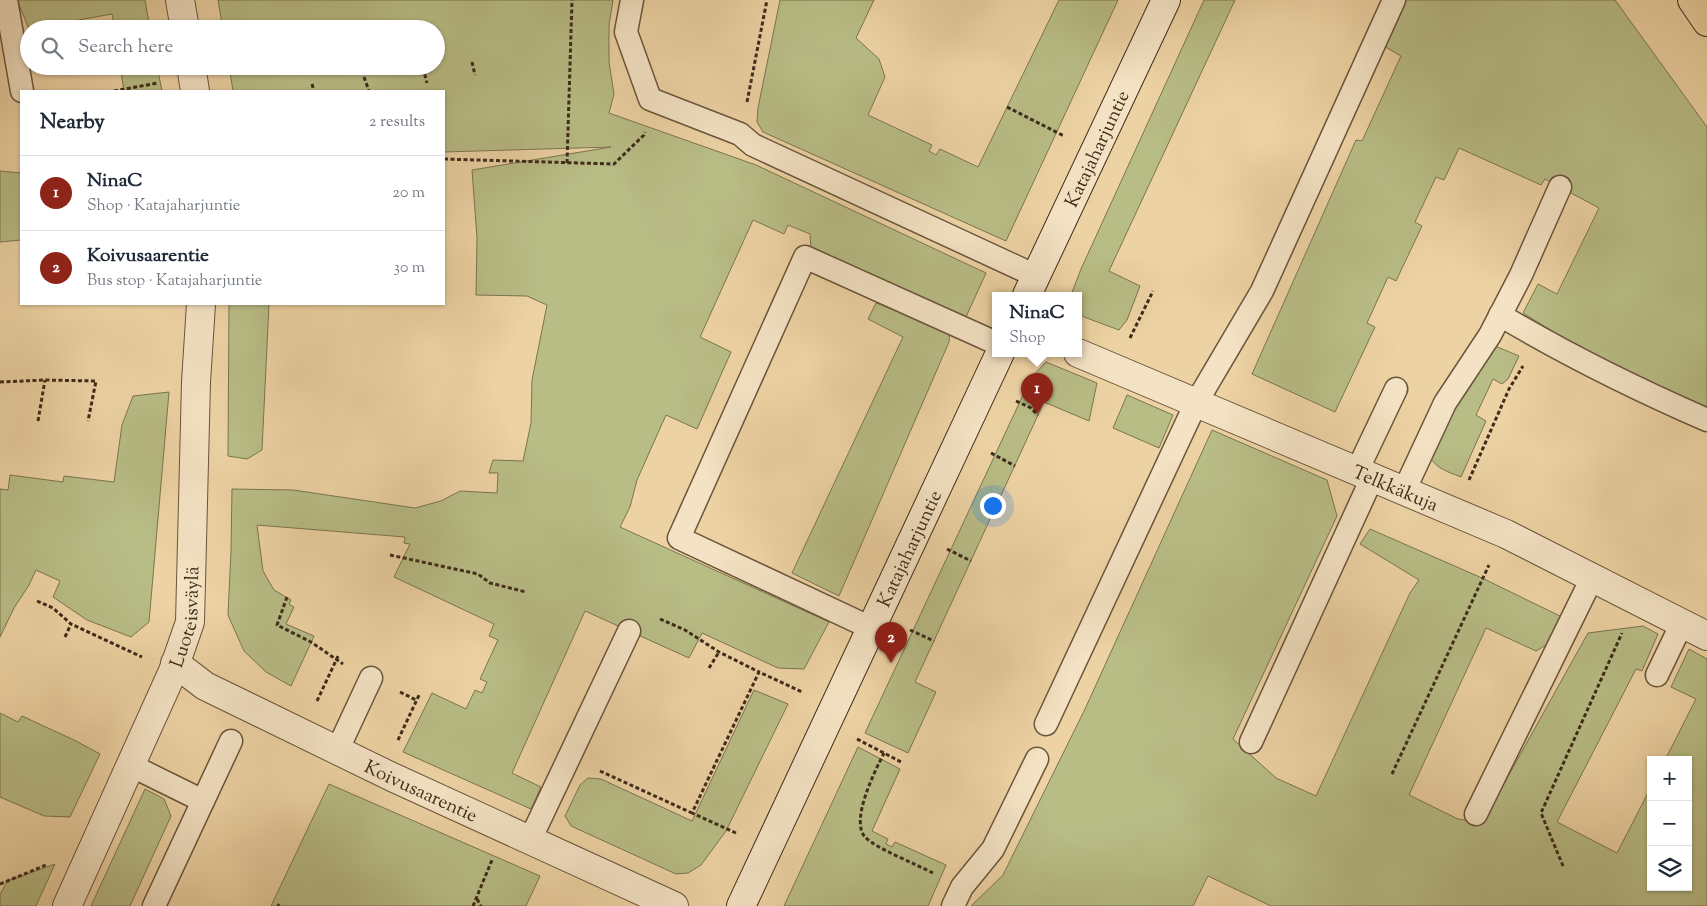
<!DOCTYPE html>
<html lang="en">
<head>
<meta charset="utf-8">
<style>
  body { margin:0; font-family:"Sorts Mill Goudy",serif; background:#f2f2f3; color:#1f2937 }
  .controls { position:absolute; right:15px; bottom:15px; display:grid; overflow:hidden; border-radius:0px; box-shadow:0 1px 4px #0004 }
  .controls button { width:45px; height:45px; display:grid; place-items:center; padding:0; border:0; border-bottom:1px solid #e0e1e3; background:#fff; color:#1f2937; font:25px sans-serif }
  .you { position:absolute; left:992px; top:505px; width:18px; height:18px; margin:-12px; border:4px solid #fff; border-radius:50%; background:#1a73e8; box-shadow:0 0 0 8px #1a73e833 }
  .badge { display:grid; place-items:center; width:32px; height:32px; border-radius:50%; background:#8f2418; color:#fff; font-size:16px; font-weight:700 }
  .pin { position:absolute; translate:-50% -41px; filter:drop-shadow(0 1px 2px #0008) }
  .pin::after { content:''; position:absolute; top:26px; width:18px; height:15px; background:inherit; clip-path:polygon(0 0,100% 0,50% 100%) }
  .popup { position:absolute; left:992px; top:292px; width:90px; height:65px; box-sizing:border-box; display:grid; place-content:center; border-radius:0px; background:#fff; filter:drop-shadow(0 1px 4px #0005); font-size:16px; white-space:nowrap; color:#747a83 }
  .popup b { font-size:19px; color:#1f2937 }
  .popup::after { content:''; position:absolute; left:50%; top:100%; margin-left:-10px; border:10px solid transparent; border-top-color:#fff }
  .list { margin:0; padding:0; list-style:none }
  h2 { display:flex; justify-content:space-between; align-items:center; height:65px; margin:0; padding:0 20px; font-size:21px }
  h2 small { font-size:16px; font-weight:400; color:#747a83 }
  .list li { display:grid; grid-template-columns:32px 1fr auto; gap:15px; align-items:center; box-sizing:border-box; height:75px; padding:0 20px; border-top:1px solid #e0e1e3 }
  .list b { display:block; font-size:19px; white-space:nowrap }
  .list p { margin:0; font-size:16px; white-space:nowrap; color:#747a83 }
  .list em { font-size:16px; font-style:normal; color:#747a83 }
  .icon { flex:none; width:28px; height:28px; fill:none; stroke:currentColor; stroke-width:2; stroke-linecap:round; stroke-linejoin:round }
  .map { position:relative; flex:none; width:1707px; height:906px; overflow:hidden }
  .search { position:absolute; background:#fff; box-shadow:0 1px 4px #0004; left:20px; top:20px; width:425px; height:55px; display:flex; align-items:center; gap:12px; box-sizing:border-box; padding:0 18px; border-radius:28px; color:#747a83; font-size:19px }
  .panel { position:absolute; background:#fff; box-shadow:0 1px 4px #0004; left:20px; top:90px; width:425px; height:215px; border-radius:0px }
  .map>svg:first-child { display:block }
  .green { fill:#b8bc85; stroke:#7b7450 }
  .lines { fill:none; stroke-linecap:round; stroke-linejoin:round }
  .lane-casing { stroke:#6a553c; stroke-width:25 }
  .street-casing { stroke:#6a553c; stroke-width:30 }
  .secondary-casing { stroke:#3e2b1a; stroke-width:30 }
  .highway-casing { stroke:#3e2b1a; stroke-width:30 }
  .path { stroke:#3e2b1a; stroke-width:3; stroke-dasharray:4 2.5; stroke-linecap:butt }
  .lane { stroke:#f3e2c3; stroke-width:22 }
  .street { stroke:#f3e2c3; stroke-width:28 }
  .secondary { stroke:#f3e2c3; stroke-width:28 }
  .highway { stroke:#edd2a3; stroke-width:28 }
  .labels { text-anchor:middle; stroke-width:5; stroke-linejoin:round; paint-order:stroke }
  .street-label { font-size:19px; fill:#3e2b1a; stroke:#f3e2c3 }
</style>
</head>
<body>
<div class="map">
<svg width="1707" height="906" viewBox="0 0 1707 906">
  <rect width="100%" height="100%" fill="#edd2a3"/>
  <filter id="stains"><feTurbulence type="fractalNoise" baseFrequency=".004" numOctaves="4"/><feColorMatrix values="0 0 0 0 .2 0 0 0 0 .09 0 0 0 0 .02 0 0 0 .5 -.17"/></filter>
  <radialGradient id="worn" r=".72"><stop offset=".6" stop-color="#630" stop-opacity="0"/><stop offset="1" stop-color="#630" stop-opacity=".3"/></radialGradient>
  <!-- green -->
  <g class="green">
    <polygon points="17,0 145,0 150,29 115,29 112,14 29,29"/>
    <polygon points="218,0 613,0 609,25 609,62 614,94 609,113 756,165 986,273 966,317 951,314 811,249 810,234 788,225 784,234 753,220 700,337 731,352 697,429 666,415 637,480 630,507 620,527 829,622 804,669 778,668 702,633 689,658 585,611 512,773 541,787 531,809 403,752 432,693 466,709 475,690 482,693 487,682 480,679 498,640 489,636 494,624 394,577 410,544 404,543 405,537 257,525 263,571 274,590 291,600 289,604 294,607 286,624 314,636 291,686 266,672 244,651 228,615 231,551 232,489 293,490 415,508 441,501 460,491 497,493 498,473 489,473 493,460 523,461 531,423 532,380 547,305 527,296 476,295 477,238 472,170 611,147 444,152 444,91 233,91 229,66 436,66 436,29 223,29"/>
    <polygon points="780,0 874,0 856,38 879,59 885,77 868,115 932,145 929,151 936,155 940,149 978,167 1059,0 1118,0 1006,241 763,132 757,122 758,108"/>
    <polygon points="1204,0 1235,0 1109,271 1140,286 1127,320 1119,330 1084,317 1078,313 1078,295 1071,295 1081,269"/>
    <polygon points="1403,0 1615,0 1707,127 1707,409 1583,350 1523,313 1538,284 1557,294 1599,208 1545,179 1541,185 1459,148 1444,180 1436,177 1415,222 1422,226 1396,281 1388,277 1367,323 1375,327 1335,412 1252,374 1356,140 1362,141 1401,56 1382,45"/>
    <polygon points="120,66 157,66 162,91 124,91"/>
    <polygon points="0,171 21,173 21,240 0,242"/>
    <polygon points="876,303 950,332 949,342 839,596 792,573 903,337 868,319"/>
    <polygon points="229,304 269,304 262,450 247,459 228,456"/>
    <path d="M1495,346l24,10 -11,23 -6,5 -9,-5 -17,36 10,6 -25,56c-15,-6 -30,-10 -33,-27z"/>
    <polygon points="1046,362 1097,383 1089,421 1044,402 915,682 936,692 908,753 865,733 1031,378"/>
    <polygon points="169,392 149,622 131,637 87,620 53,597 60,581 36,570 29,585 14,608 0,637 0,489 8,490 10,475 63,482 64,476 114,482 122,425 133,396"/>
    <polygon points="1127,395 1173,415 1159,448 1113,428"/>
    <polygon points="1212,430 1327,480 1337,516 1233,739 1276,778 1316,796 1410,593 1419,580 1360,544 1370,529 1482,578 1562,617 1553,641 1536,651 1486,628 1409,795 1458,819 1482,823 1588,633 1643,626 1658,634 1642,671 1636,669 1557,822 1617,853 1651,787 1651,887 1688,887 1688,760 1665,760 1696,699 1671,687 1689,649 1707,659 1707,906 1271,906 1208,876 1193,906 971,906 1003,875 1085,709"/>
    <polygon points="754,690 788,704 726,831 701,865 688,873 676,874 571,826 565,816 580,785 588,778 601,779 692,821"/>
    <polygon points="0,713 18,722 22,716 74,740 100,754 70,817 44,816 0,797"/>
    <polygon points="858,747 900,769 872,831 888,839 886,844 892,847 895,842 946,865 928,906 784,906"/>
    <polygon points="329,784 540,876 526,906 271,906"/>
    <polygon points="145,789 164,799 171,816 130,906 91,906"/>
    <polygon points="55,864 36,906 0,906 0,895 7,881"/>
  </g>
  <g class="lines">
    <defs>
      <g id="lane">
        <polyline points="6,0 22,91"/>
        <polyline points="632,0 626,32 650,99 740,134 753,145 1036,276"/>
        <path d="M1500,315c67,40 136,74 207,105"/>
        <polyline points="1357,471 1396,389"/>
        <polyline points="1404,491 1445,403 1490,335 1521,275 1560,187"/>
        <polyline points="871,628 679,538 805,257 996,343"/>
        <polyline points="1657,675 1682,623"/>
        <polyline points="1046,724 1196,403 1262,291 1394,0"/>
        <polyline points="1251,742 1372,478"/>
        <polyline points="337,751 371,678"/>
        <polyline points="130,765 203,801"/>
        <polyline points="1476,814 1592,578"/>
        <polyline points="530,840 629,631"/>
        <polyline points="154,906 231,741"/>
        <polyline points="953,906 962,887 993,849 1037,759"/>
      </g>
      <g id="street">
        <polyline points="180,0 185,29"/>
        <polyline points="191,66 195,91"/>
        <path id="s1" d="M1078,353l428,181 201,102"/>
        <path id="s2" d="M175,663l30,23 70,34 117,57 282,129"/>
        <path id="s3" d="M67,906l106,-235 17,-49 6,-240 5,-78"/>
      </g>
      <g id="secondary">
        <path id="s4" d="M1027,295l139,-295"/>
        <path id="s5" d="M741,906l259,-553"/>
      </g>
      <polyline id="highway" points="1692,0 1707,22"/>
    </defs>
    <!-- lane casing -->
    <use href="#lane" class="lane-casing"/>
    <!-- street casing -->
    <use href="#street" class="street-casing"/>
    <!-- secondary casing -->
    <use href="#secondary" class="secondary-casing"/>
    <!-- highway casing -->
    <use href="#highway" class="highway-casing"/>
    <!-- path -->
    <g class="path">
      <polyline points="472,62 475,75"/>
      <polyline points="423,68 427,83"/>
      <polyline points="364,77 369,91"/>
      <polyline points="312,84 314,91"/>
      <polyline points="114,91 158,83"/>
      <polyline points="747,102 767,0"/>
      <polyline points="1007,107 1064,136"/>
      <polyline points="444,159 614,164 644,135 645,132"/>
      <polyline points="567,163 572,0"/>
      <polyline points="1130,338 1153,291"/>
      <polyline points="0,382 45,380 96,381 88,421"/>
      <polyline points="1016,401 1031,408 1038,415"/>
      <polyline points="38,421 45,380"/>
      <polyline points="991,453 1015,466"/>
      <polyline points="1469,480 1509,389 1523,366"/>
      <polyline points="947,549 971,561"/>
      <polyline points="390,555 478,574 490,583 526,592"/>
      <polyline points="287,597 277,625 311,642 343,664"/>
      <polyline points="37,601 53,608 71,624 142,657"/>
      <polyline points="660,619 685,630 719,652 759,672"/>
      <polyline points="910,630 934,641"/>
      <polyline points="65,637 71,624"/>
      <polyline points="709,668 719,652"/>
      <polyline points="400,692 416,700"/>
      <polyline points="317,701 339,654"/>
      <polyline points="857,739 903,763"/>
      <polyline points="398,740 420,693"/>
      <path d="M884,753c-9,18 -34,67 -19,84 10,11 53,28 68,36"/>
      <polyline points="600,771 692,813"/>
      <polyline points="1392,774 1489,565"/>
      <polyline points="736,833 692,813 759,672 802,692"/>
      <polyline points="1563,866 1541,813 1622,633"/>
      <polyline points="0,884 46,865"/>
      <polyline points="477,899 481,906"/>
      <polyline points="278,906 279,904"/>
      <polyline points="473,906 492,860"/>
    </g>
    <!-- lane -->
    <use href="#lane" class="lane"/>
    <!-- street -->
    <use href="#street" class="street"/>
    <!-- secondary -->
    <use href="#secondary" class="secondary"/>
    <!-- highway -->
    <use href="#highway" class="highway"/>
  </g>
  <g class="labels">
    <!-- street labels -->
    <g class="street-label">
      <text dy="7" stroke="none"><textPath href="#s4" startOffset="162">Katajaharjuntie</textPath></text>
      <text dy="7" stroke="none"><textPath href="#s1" startOffset="345">Telkkäkuja</textPath></text>
      <text dy="7" stroke="none"><textPath href="#s5" startOffset="395">Katajaharjuntie</textPath></text>
      <text dy="7" stroke="none"><textPath href="#s3" startOffset="314">Luoteisväylä</textPath></text>
      <text dy="7" stroke="none"><textPath href="#s2" startOffset="278">Koivusaarentie</textPath></text>
    </g>
  </g>
  <rect width="100%" height="100%" filter="url(#stains)"/>
  <rect width="100%" height="100%" fill="url(#worn)"/>
</svg>
<div class="controls">
<button>+</button>
<button>−</button>
<button><svg class="icon" aria-label="layers" viewBox="0 0 24 24"><path d="M12 4l9 5-9 5-9-5zM3 14l9 5 9-5"/></svg></button>
</div>
<div class="you"></div>
<div class="pin badge" style="left:1037px;top:414px">1</div>
<div class="popup"><b>NinaC</b>Shop</div>
<div class="pin badge" style="left:891px;top:663px">2</div>
<div class="search"><svg class="icon" aria-label="search" viewBox="0 0 24 24"><circle cx="10" cy="10" r="6"/><path d="M15 15l6 6"/></svg>Search here</div>
<section class="panel">
<h2>Nearby<small>2 results</small></h2>
<ul class="list">
<li><span class="badge">1</span><div><b>NinaC</b><p>Shop · Katajaharjuntie</p></div><em>20 m</em></li>
<li><span class="badge">2</span><div><b>Koivusaarentie</b><p>Bus stop · Katajaharjuntie</p></div><em>30 m</em></li>
</ul>
</section>
</div>
</body>
</html>
